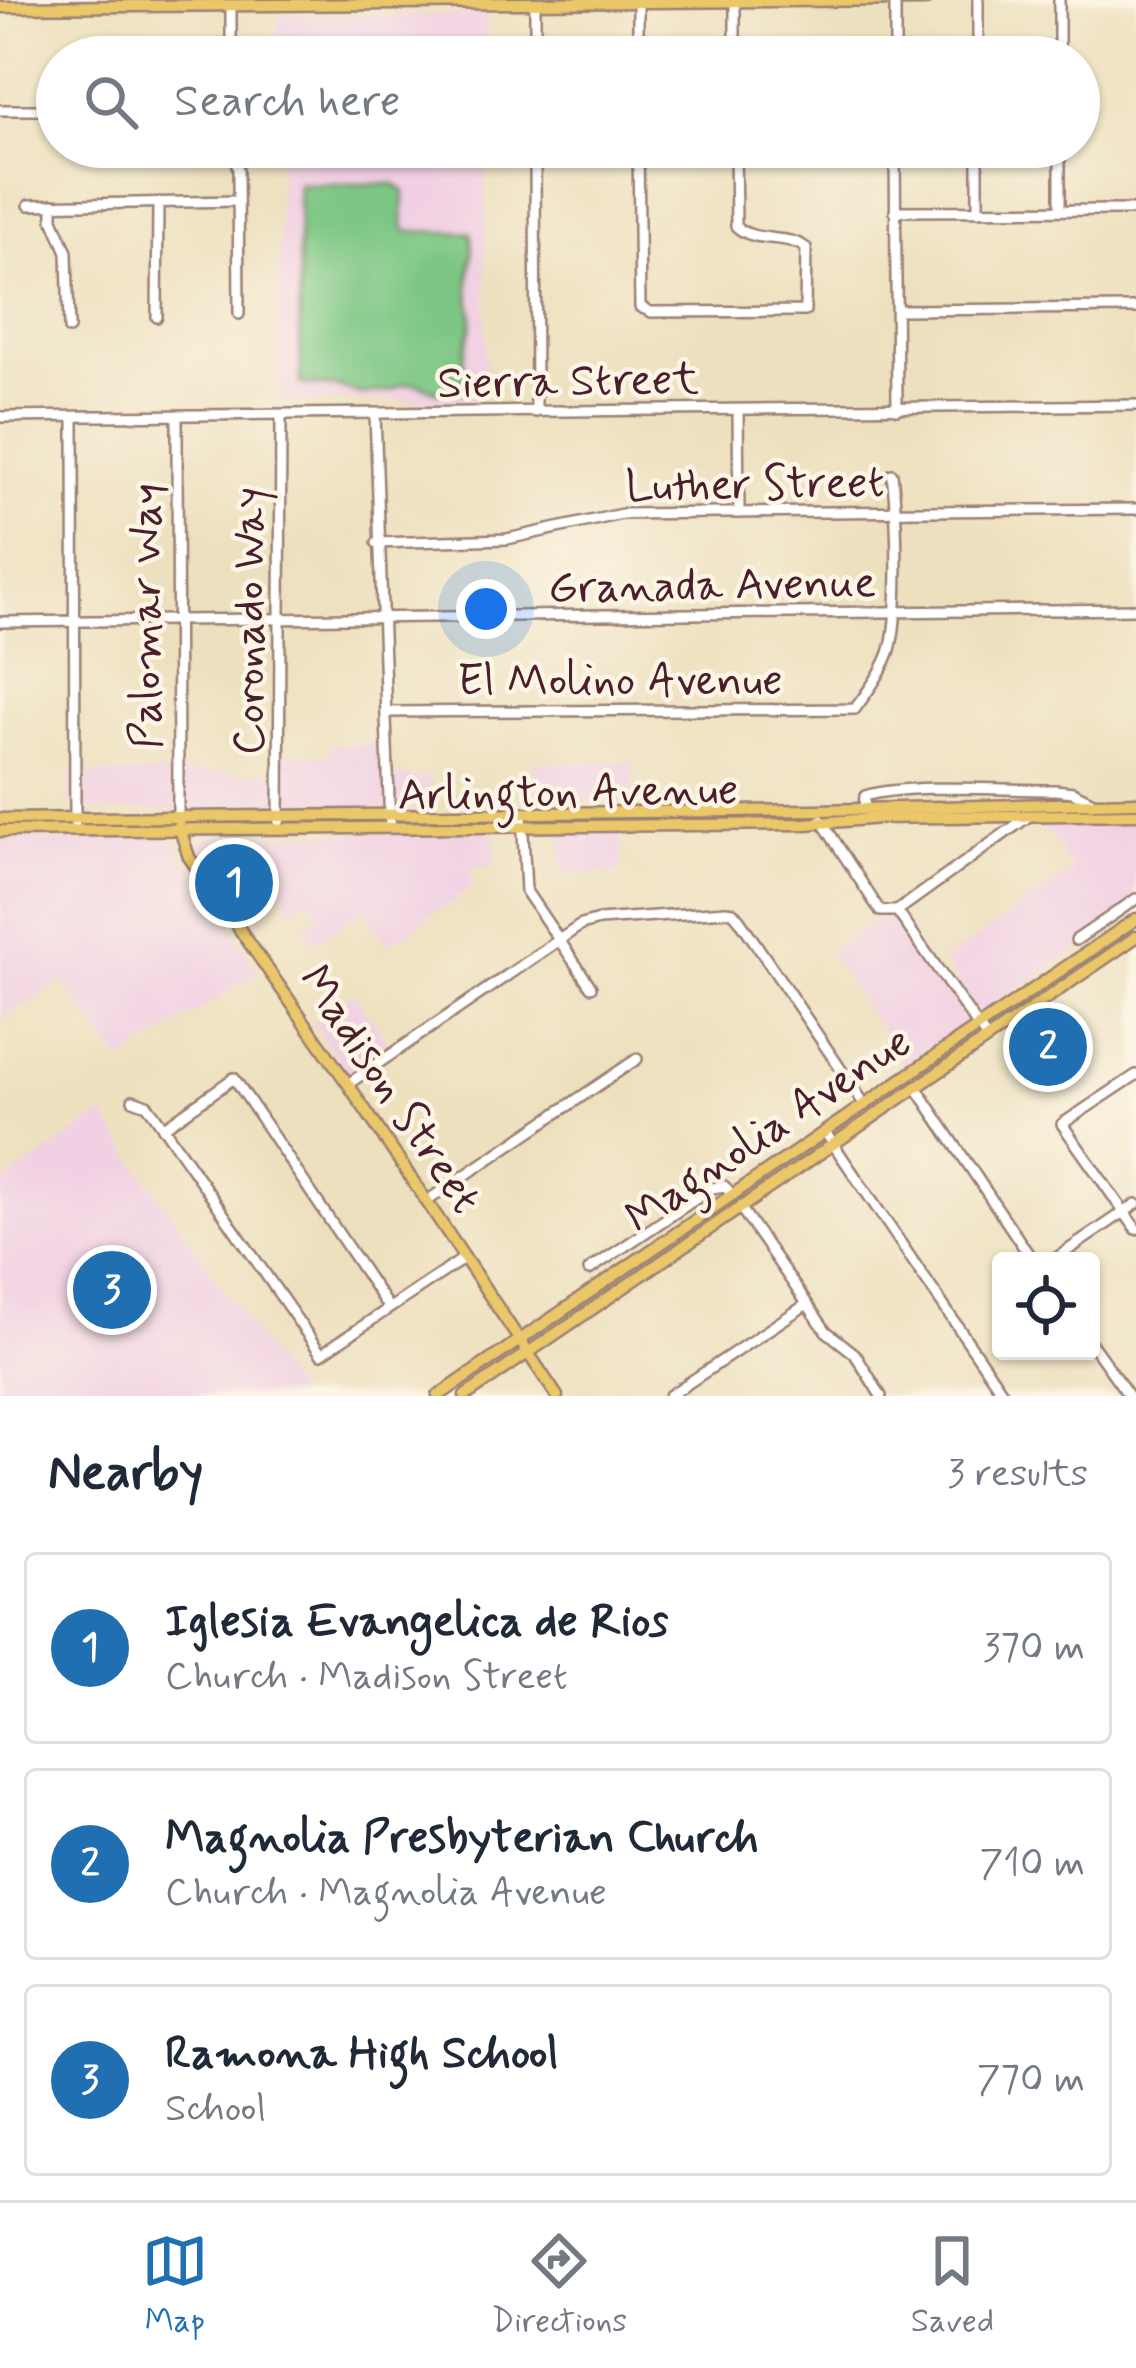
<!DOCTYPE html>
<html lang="en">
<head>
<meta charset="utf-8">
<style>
  body { margin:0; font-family:Mynerve,sans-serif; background:#f2f2f3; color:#1f2937 }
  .controls { position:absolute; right:36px; bottom:36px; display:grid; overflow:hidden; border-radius:12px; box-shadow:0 3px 9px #0004 }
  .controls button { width:108px; height:108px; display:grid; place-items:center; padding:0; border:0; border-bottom:3px solid #e0e1e3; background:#fff; color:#1f2937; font:60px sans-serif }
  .you { position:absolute; left:486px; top:609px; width:42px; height:42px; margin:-30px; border:9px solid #fff; border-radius:50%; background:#1a73e8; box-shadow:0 0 0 18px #1a73e833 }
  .badge { display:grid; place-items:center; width:78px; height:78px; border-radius:50%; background:#1f6fb2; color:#fff; font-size:39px; font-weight:700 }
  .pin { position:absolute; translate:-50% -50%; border:6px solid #fff; box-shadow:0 3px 12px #0006 }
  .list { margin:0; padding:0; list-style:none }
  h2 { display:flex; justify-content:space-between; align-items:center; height:156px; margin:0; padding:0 48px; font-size:51px }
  h2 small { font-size:39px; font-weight:400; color:#747a83 }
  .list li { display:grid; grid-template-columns:78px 1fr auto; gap:36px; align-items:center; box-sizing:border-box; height:192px; margin:0 24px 24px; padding:0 24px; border:3px solid #e0e1e3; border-radius:12px }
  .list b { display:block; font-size:45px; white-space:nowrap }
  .list p { margin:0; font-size:39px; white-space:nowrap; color:#747a83 }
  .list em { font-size:39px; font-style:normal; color:#747a83 }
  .icon { flex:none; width:66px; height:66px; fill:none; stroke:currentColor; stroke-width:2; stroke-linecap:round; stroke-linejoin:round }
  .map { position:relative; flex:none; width:1136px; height:1396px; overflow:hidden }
  .search { position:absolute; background:#fff; box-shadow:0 3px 9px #0004; left:36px; right:36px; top:36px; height:132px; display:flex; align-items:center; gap:30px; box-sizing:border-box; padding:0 42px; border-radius:66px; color:#747a83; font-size:45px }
  .sheet { height:804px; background:#fff }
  nav { display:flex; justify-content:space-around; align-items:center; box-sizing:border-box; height:168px; border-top:3px solid #e0e1e3; background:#fff; font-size:33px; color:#747a83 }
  nav a { display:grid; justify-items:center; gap:6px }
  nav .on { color:#1f6fb2 }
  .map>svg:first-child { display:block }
  .built { fill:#f1d0e3 }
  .green { fill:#7dc784; stroke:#647358; stroke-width:3 }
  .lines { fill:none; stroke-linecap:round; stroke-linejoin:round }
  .minor-casing { stroke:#9c8074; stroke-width:14 }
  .major-casing { stroke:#9c8074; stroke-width:15 }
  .minor { stroke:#fff; stroke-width:9 }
  .major { stroke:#eac769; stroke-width:10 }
  .labels { text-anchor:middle; stroke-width:9; stroke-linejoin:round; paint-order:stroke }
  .street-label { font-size:45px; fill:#4a1f2b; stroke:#fcf5e5 }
</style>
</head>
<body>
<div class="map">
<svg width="1136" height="1396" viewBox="0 0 1136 1396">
  <rect width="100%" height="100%" fill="#fcf5e5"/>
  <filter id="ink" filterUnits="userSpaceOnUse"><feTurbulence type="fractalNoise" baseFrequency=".00833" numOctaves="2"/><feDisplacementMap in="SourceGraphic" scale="24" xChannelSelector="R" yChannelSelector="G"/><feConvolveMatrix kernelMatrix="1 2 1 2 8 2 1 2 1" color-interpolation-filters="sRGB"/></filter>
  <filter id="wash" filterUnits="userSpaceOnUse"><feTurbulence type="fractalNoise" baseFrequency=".004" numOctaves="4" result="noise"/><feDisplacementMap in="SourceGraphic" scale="48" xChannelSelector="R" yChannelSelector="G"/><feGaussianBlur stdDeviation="2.7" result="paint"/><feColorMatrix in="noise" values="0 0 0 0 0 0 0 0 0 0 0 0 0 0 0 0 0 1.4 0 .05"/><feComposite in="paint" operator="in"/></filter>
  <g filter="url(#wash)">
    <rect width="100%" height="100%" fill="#ede0be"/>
    <!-- built -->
    <g class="built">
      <polygon points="487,14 487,57 278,57 278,16"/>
      <polygon points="279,147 486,147 486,370 478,370 478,400 279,402"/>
      <polygon points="385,744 388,777 430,777 431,809 88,811 68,806 69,774 277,773 277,754 329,755 330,745"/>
      <polygon points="633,762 635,802 534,804 533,763"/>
      <polygon points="1136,820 1136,910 979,1015 943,961 1074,871 1040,822"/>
      <polygon points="496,831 495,867 472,868 472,887 453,903 424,916 425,921 387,945 364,909 315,943 305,927 321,916 309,898 293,909 265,872 226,896 197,848 205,835"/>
      <polygon points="622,831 621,873 562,874 562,832"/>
      <polygon points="172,838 259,972 121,1062 62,981 0,1021 0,839"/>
      <polygon points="878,918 898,922 969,1024 904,1066 829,953"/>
      <polygon points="353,993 391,1047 348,1075 312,1022"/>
      <polygon points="103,1114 297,1396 0,1396 0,1185"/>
    </g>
    <!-- green -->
    <path class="green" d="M298,184h97l9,7 -1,35 4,5 64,2c5,21 -4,39 -2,59 1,11 4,18 3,29 -2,22 -14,35 -5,57l-5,13 -24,1 -21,-8h-13l-12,6 -30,5 -23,-8 -38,-3z"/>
  </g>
  <g filter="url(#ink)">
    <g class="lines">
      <defs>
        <g id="minor">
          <polyline points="1059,0 1059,57"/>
          <polyline points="735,1 735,57"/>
          <polyline points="535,3 535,57"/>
          <polyline points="231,6 231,57"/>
          <polyline points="638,57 638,2"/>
          <polyline points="895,57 895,0"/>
          <polyline points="978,57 978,0"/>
          <polyline points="0,110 57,110"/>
          <polyline points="233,147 238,170 239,314"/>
          <polyline points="535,147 536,412"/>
          <path d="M638,147l2,160 11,5 154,-1 1,-63c-20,-15 -52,-4 -70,-22l-1,-79"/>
          <polyline points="797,147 801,162"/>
          <polyline points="895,147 897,409"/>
          <polyline points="1060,147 1060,210"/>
          <polyline points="53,204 53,219 67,252 69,329"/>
          <polyline points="29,205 238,201"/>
          <polyline points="895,211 1136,210"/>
          <polyline points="978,211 978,147"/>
          <polyline points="897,310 1136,308"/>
          <polyline points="157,317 158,203"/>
          <polyline points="738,410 739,513"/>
          <polyline points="375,414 390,827"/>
          <polyline points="177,416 178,817"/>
          <polyline points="0,417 1136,405"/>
          <polyline points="74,417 75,831"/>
          <polyline points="377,543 507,539 622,514 1136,509"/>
          <polyline points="0,622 1136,609"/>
          <path d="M386,712l469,-3c13,-18 26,-35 34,-56 12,-34 8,-141 3,-179"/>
          <path d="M864,807l1,-11c43,-13 141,-6 190,-6l18,2 20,10"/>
          <polyline points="522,814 526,891 591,987"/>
          <polyline points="821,820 880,911 897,911"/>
          <polyline points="279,828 281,415"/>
          <polyline points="897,911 1029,816"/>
          <polyline points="897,911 987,1039"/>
          <polyline points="1076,940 1136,899"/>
          <polyline points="1136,1075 1062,1124 1136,1229"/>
          <polyline points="348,1084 581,925 599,920 726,911 733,912 739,919 865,1105"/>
          <polyline points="916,1087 1033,1261"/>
          <polyline points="133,1100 147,1105 154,1114 321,1354 463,1259"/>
          <polyline points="163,1128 234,1078 388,1307"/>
          <polyline points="825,1132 1005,1396"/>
          <polyline points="427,1201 637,1059"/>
          <polyline points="740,1207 826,1331 855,1354 881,1396"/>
          <polyline points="1052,1261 1136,1204"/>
          <polyline points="589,1270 712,1188 724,1186 733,1195"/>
          <polyline points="1091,1343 1129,1396"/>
          <polyline points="669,1396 807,1304"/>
        </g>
        <g id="major">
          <polyline points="0,7 925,0"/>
          <polyline points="0,819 819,810 1136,802"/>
          <polyline points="179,826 189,857 348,1084 557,1396"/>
          <polyline points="0,831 806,824 881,818 1136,814"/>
          <polyline points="438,1396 1136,919"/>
          <polyline points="465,1396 1136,937"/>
        </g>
      </defs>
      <!-- minor casing -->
      <use href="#minor" class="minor-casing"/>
      <!-- major casing -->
      <use href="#major" class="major-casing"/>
      <!-- minor -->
      <use href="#minor" class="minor"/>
      <!-- major -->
      <use href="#major" class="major"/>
    </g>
  </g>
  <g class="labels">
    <!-- street labels -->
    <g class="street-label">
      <text transform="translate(568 379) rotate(-1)" y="16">Sierra Street</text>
      <text transform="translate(755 482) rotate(-1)" y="16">Luther Street</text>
      <text transform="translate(712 583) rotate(-1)" y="16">Granada Avenue</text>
      <text transform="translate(144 616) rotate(-90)" y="16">Palomar Way</text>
      <text transform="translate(247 621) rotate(-90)" y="16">Coronado Way</text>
      <text x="620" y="694">El Molino Avenue</text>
      <text transform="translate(568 790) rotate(-1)" y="16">Arlington Avenue</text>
      <text transform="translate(392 1088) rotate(56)" y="16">Madison Street</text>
      <text transform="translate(767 1128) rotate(-34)" y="16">Magnolia Avenue</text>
    </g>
  </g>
</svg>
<div class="controls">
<button><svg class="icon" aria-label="locate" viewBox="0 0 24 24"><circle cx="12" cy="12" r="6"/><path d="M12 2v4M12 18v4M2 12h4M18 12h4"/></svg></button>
</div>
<div class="you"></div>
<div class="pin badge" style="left:234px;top:883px">1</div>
<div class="pin badge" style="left:1048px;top:1047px">2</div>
<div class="pin badge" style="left:112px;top:1290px">3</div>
<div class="search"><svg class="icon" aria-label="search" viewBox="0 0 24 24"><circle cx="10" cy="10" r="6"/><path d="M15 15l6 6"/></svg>Search here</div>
</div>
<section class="sheet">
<h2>Nearby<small>3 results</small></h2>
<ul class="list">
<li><span class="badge">1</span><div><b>Iglesia Evangelica de Rios</b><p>Church · Madison Street</p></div><em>370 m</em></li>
<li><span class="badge">2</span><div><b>Magnolia Presbyterian Church</b><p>Church · Magnolia Avenue</p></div><em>710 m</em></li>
<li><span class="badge">3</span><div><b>Ramona High School</b><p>School</p></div><em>770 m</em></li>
</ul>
</section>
<nav>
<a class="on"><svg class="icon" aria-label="map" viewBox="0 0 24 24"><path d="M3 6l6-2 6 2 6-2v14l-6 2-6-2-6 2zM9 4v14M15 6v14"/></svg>Map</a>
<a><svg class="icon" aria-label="directions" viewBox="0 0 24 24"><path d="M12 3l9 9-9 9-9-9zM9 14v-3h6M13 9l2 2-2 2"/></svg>Directions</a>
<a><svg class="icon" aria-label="saved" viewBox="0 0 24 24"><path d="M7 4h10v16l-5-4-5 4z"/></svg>Saved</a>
</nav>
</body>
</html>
